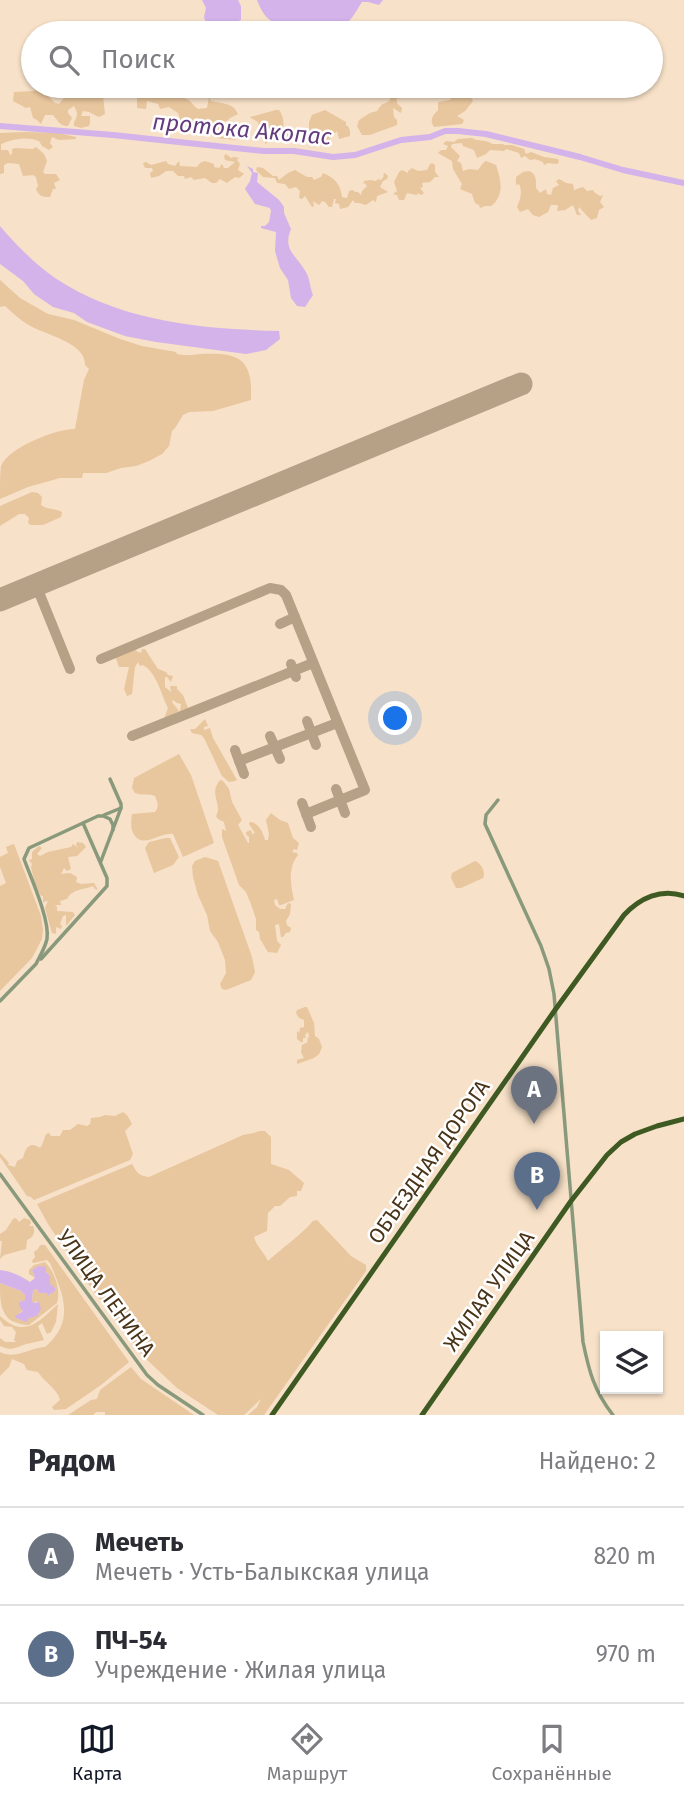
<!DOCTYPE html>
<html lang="ru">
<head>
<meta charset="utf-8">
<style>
  body { margin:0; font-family:"Fira Sans",sans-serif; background:#f2f2f3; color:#2b2b33 }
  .controls { position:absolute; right:21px; bottom:21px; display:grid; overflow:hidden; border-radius:0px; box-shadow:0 2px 5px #0004 }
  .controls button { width:63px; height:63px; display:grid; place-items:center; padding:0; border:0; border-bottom:2px solid #e1e1e2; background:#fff; color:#2b2b33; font:35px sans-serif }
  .you { position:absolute; left:396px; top:719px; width:24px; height:24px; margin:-18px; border:5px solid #fff; border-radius:50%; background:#1a73e8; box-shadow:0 0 0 10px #1a73e833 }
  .badge { display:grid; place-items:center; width:46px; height:46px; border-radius:50%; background:#111827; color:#fff; font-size:23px; font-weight:700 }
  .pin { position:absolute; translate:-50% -58px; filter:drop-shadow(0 2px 4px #0008) }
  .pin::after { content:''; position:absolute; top:37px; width:24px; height:21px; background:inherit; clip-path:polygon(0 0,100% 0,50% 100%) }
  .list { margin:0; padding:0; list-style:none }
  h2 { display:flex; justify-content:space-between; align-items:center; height:91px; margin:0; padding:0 28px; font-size:30px }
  h2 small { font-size:23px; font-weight:400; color:#7c7c81 }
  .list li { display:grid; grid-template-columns:46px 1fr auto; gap:21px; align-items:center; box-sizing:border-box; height:98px; padding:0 28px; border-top:2px solid #e1e1e2 }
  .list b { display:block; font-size:26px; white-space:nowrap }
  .list p { margin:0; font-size:23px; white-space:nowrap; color:#7c7c81 }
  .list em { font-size:23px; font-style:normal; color:#7c7c81 }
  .icon { flex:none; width:38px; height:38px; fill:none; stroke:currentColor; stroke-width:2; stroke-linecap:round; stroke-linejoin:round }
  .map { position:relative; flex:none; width:684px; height:1415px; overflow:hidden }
  .search { position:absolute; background:#fff; box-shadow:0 2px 5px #0004; left:21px; right:21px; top:21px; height:77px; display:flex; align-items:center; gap:18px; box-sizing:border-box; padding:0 24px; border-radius:38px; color:#7c7c81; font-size:26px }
  .sheet { height:287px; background:#fff }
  nav { display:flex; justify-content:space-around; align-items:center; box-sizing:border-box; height:98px; border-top:2px solid #e1e1e2; background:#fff; font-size:19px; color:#7c7c81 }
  nav a { display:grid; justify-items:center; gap:4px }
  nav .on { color:#111827 }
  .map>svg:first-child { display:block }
  .green { fill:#e8c69e }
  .water { fill:#d3b3ea }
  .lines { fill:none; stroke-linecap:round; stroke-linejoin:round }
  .river { stroke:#d3b3ea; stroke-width:6 }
  .taxiway { stroke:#b6a086; stroke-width:10 }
  .runway { stroke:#b6a086; stroke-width:23 }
  .minor { stroke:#89997c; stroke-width:3.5 }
  .major { stroke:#3e5a22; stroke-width:5 }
  .labels { text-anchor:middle; stroke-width:5; stroke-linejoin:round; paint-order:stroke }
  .street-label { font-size:21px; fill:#493418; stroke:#fff }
  .water-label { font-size:23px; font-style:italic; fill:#643b7d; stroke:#fff }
</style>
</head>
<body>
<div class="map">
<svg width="684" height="1415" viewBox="0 0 684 1415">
  <rect width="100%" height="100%" fill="#f7e1c8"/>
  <!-- green -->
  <g class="green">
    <path d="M51,86h60v3l-8,7 2,18 -6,3 -10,-5 -6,-1 -2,5h9v7l-1,3 -8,2 -7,-2c-1,-6 3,-6 3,-12 0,-4 -2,-5 -3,-8l-6,4v3l4,5 -4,8c-9,0 -10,-6 -15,-11h-8l-4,9 -4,-4 -4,-2 -3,-11 -4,1 -13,-7 1,-9 20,-1 6,-3 15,15 4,1 5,-6v-5l-13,1z"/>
    <path d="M134,86h42l4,12c10,-1 11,6 18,11l9,-1 2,-11 2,4c11,3 22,1 27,13l-8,4 -3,3 -6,1 -2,7 3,3 12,2 2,6 -20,-2v-8c-10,-5 -24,-4 -35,-8l-3,-9 -9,-6 -9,2 -2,-5 -11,-3 -1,8 -9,-1v-11z"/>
    <path d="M392,86h4l1,17 5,5 -1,5 -8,-5 1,9 3,3v5l-27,10h-8l-5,-9 2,-6 11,-7 7,-2c8,-12 5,-4 13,-11z"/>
    <path d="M455,88l16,9 2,4 -8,10 -8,5 7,4 -2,4 -28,3c-5,-7 -1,-12 4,-17v-8l12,-2z"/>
    <path d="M276,110h3c4,5 6,14 3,20l11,5 1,5 -22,-1 -7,5v-5l-3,-2 -4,-15 -7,-4 -1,-1z"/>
    <polygon points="325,110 346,122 346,126 348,126 350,131 350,136 339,139 337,131 335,133 332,134 329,142 325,144 323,142 322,135 319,140 314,136 309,135 309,122 312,115"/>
    <path d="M26,132l32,1 18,4v2l-17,1 -7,-3 -2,6 3,4 -4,3 -7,-4 -3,-5c-11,-5 -27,-2 -38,3v6h7l2,5 2,-1v-5l3,-1 18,1 3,-2 8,7 3,7 -4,11 2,2h11l4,6 -6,3 2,6h-3l-3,8c-8,0 -11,-1 -14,-8l2,-3 -2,-9 -3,-2 -10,1 -4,-12 -11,-1 -4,2v8l-4,1v-41z"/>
    <path d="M472,138c6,4 14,1 20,6h11l1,1h8l12,4 2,5 5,-2 13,5 14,2 1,3 -2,2 -9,-1 -4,2 -1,-3 -8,-3 -5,1 -5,-4 -4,2 -2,-5 -13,-4 -2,2 -14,-1 -4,4 -9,4 -3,-8 -11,-4 -1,-3 -10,1 -1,3 9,9 -3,5 4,2 2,8 6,-2 9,1 5,-7 3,-2 10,4c5,15 9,30 -5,41h-6l-5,2 -1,-3 -4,-2 -3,-9 -12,-5 2,-5 -9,-15 -1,-8 -14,-8 3,-3h5l2,-4 -5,-2 3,-3 8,1 4,-3z"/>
    <polygon points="226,154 231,158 234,157 239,158 237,160 240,164 238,170 244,174 239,178 235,177 227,183 220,179 216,183 212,183 205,178 194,180 191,177 185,179 184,176 178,176 173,171 166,171 159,176 151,178 150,173 153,171 152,168 145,168 143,163 146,162 151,165 166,161 168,164 175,166 179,161 180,166 197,167 200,163 205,161 214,164 214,167 219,168 222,164 224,168 228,168 235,162 225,160 224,156"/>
    <polygon points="432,163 435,165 435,172 439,177 435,177 430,182 422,183 423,187 420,188 424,193 421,195 418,193 417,195 407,193 404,200 399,200 397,195 393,194 397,191 394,182 399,172 402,170 408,173 408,171 412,168 418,171 427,170 430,164"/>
    <path d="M257,167l6,1 10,8h4l2,4 9,-7 7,-3 12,7h5l2,3 7,-3 2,-4c11,4 18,12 19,24l5,1 2,-7 4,-1 2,2h3l3,3 1,-4 5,-5 -2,-3 -2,1 1,-3 7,-1 4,1 4,-2 2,1 3,-4 -1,-2 2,-1 3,3 -1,3 -4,2 -3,6 8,5 -11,4 -1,6 -3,-2 -7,5 -7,-2h-4l-2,-3 -5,7 -8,2 -1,-5 -4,-1 1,-4h-2l-2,8h-3l-4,-5 -3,-1 -3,4 -6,-4 1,5 -2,1 -7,-11 -3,3 -3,-1 1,-7 -4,-4 -7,2 -4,-5 -8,-1 -2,-5 -12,-1 -7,-7z"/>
    <path d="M529,171c8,3 7,10 7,17l4,5 6,-4 1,5 4,1 2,-7 6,-3 -3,-4 3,-2 7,4 7,1 1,6 9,-3 4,4 6,-1 2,3 5,3 3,-1 -3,7 4,5 -5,3 -2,8 -6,2 -12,-13 -1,4 3,4h-4l-4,-10 -8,5 -8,1 1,-5 -1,-1h-6l-3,7 -9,5 -6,-2 -5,-6 -8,3 -3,-5c3,-6 6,-16 2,-23l-3,1v-8l7,-5z"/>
    <path d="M0,280l20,18 28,16 26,6 46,19 22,7 34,6 1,2c8,2 15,1 23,0 39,-2 53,4 51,46l-38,11 -24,1 -6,3 -8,13 -3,3 -3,15 -7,8 -13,7 -13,5 -15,2 -15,5h-23l-1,5h-22l-32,9 -28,12c0,-9 0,-25 1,-33 8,-19 55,-37 74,-37l9,-49 5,-11 -4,-4c1,-23 -41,-30 -58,-41 -8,-5 -15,-12 -22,-18l-5,1z"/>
    <path d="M32,492l6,1 4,4 -1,8c7,5 14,3 21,7l-1,5 -18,8h-12l-3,-2 1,-5 -4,-4h-6l-19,12v-20z"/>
    <path d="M142,642l1,3 -6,3 -1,3 5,2 1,-4h3l13,20 8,3 2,3 5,1 -2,6 -4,-5h-2v10l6,5 -1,-6h7v3l6,6 5,13 -8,3 1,-7 -4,-1 -4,-3 -1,2 7,9 -15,8 4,-11c-7,-14 -11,-35 -25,-43l-3,1 -2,-4 -3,5 -3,27 -5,2 -3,-7 5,-22h-10l-4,-11 -4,-2z"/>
    <polygon points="205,719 208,726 204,727 204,730 210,728 213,738 237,780 235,781 229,782 222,776 204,738 201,735 192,733 190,729 195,729"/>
    <path d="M179,754l12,21 23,68 -31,14 -10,-23c-12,-2 -29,14 -38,2 -5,-6 -4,-14 -3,-22l23,-2c4,-4 3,-10 0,-16 -6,-3 -13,0 -20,-3l-3,-5 2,-10z"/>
    <path d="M220,780l3,1 6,8 3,13 10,18 -4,5 10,18h1v-6l-3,-3v-2l5,-2 1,4 3,-1 -6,-9 1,-2c8,0 13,10 15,18h3l1,-6 -3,-14 5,-7 9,7 8,3 5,15 6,5 -2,7 -3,-1 -2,3 5,1 1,2c-11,13 -7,32 -4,45l-13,5h-2l-2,-6 -3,1 1,5 5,4h5l3,-6 3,1 -1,10 -4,7 1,4 4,3 -1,4 -4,1 -3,4h-2l-2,-13 -4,1 2,16 4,4 -4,8 -9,-1 -8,-13 -1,-7 -3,-2v-11l-5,-15 -5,-12 -7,-7 -17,-48v-8l4,2 -2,-9 -6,-3 -2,-3c7,-13 -8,-21 4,-36z"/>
    <polygon points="166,838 170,838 179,857 173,865 154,873 145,848 149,842"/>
    <path d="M77,842l6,1 3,4 -9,9 -9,1 3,12 -4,2 -3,-3 -3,6 9,-1 7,4 -1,5 5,2 13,-1 4,7 -3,-1 -2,-3c-9,4 -20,2 -26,13l-7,2 1,4h-6l2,2v4l16,1 2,3 -9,11v-11l-3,1 -3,8 2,2 -1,3 -5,-2v7l-4,-1 -7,-25 3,-7 -5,1v-6h-2l-6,-11 -4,-18 1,-3 -3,-4 3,-1v-7l7,-6 3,2 -5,6 3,2 8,-4 23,-5 2,-3 5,4 -2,-3z"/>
    <polygon points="14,844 41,916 43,930 42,939 32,958 0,991 0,886 6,883 0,867 0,857 8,853 6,847"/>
    <polygon points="205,857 218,861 252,957 255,972 251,980 226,990 222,989 220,984 226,973 225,960 218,942 210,931 207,915 198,895 193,877 192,866 195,861"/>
    <path d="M475,861c6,2 11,11 8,17l-22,10h-5l-5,-10 1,-5z"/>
    <polygon points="305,1007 307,1007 314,1023 315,1036 319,1039 322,1047 319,1054 314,1058 297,1064 297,1060 304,1058 301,1052 302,1045 308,1042 307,1040 309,1036 308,1032 305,1035 306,1038 303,1038 303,1042 301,1042 297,1039 297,1031 299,1033 300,1028 304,1027 304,1020 299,1018 296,1013 297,1010"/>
    <path d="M123,1112l4,3 5,9 -7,7 8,23 -3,6 -96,40 -3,-3 -4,-1 -27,-39v-4l9,10 -1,2 7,2 2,-6 6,-3c2,-8 6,-18 17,-10l2,-3 4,-11 3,-1 2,3h9l3,-6h7l8,-6 9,2 3,-2 1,-6 9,-1 5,-2 10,1z"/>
    <path d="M259,1131h6l6,6v27l18,6 15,13 -3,8h-4v5l-7,1 -10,9h-5l-7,7 -1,18 -13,6c2,9 10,15 14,24 14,-13 32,-25 45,-40l4,-1 34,36 15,9v6l-102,144h-16l9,-8 4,-8 -17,16h-26l-41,-27 -33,-31 -58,-76 -38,-57 -11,-20 95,-40c5,9 7,12 17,13l94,-42 11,-2z"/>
    <path d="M16,1218l3,4 5,-4 6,2 1,3 -2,3h4c3,6 0,12 -6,14l-1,9 -22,6 -4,4 2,-18h-2v-7l6,-4 7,-11z"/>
    <path d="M40,1245h5l84,117 -28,23 -35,24 -12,1 -2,-3 8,-7c-2,-11 -16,-18 -22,-28l-11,-2 -3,-6 -12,-5 -3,8 -9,9v-24c15,8 29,-4 45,-5 31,-26 18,-53 5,-84l-3,-3 -14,3 -1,-2 3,-4 -1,-5 4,-3z"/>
    <path d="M45,1262c10,10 16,28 12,41l-28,22c-7,0 -11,-2 -17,-4 -12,-8 -12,-22 -12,-38l21,8 4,4v5l-6,2v4l4,5 -3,1 -4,6 7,2 16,-6 -2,-13 -3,2 -2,-2 1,-11 4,-1 2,4h7l4,3v-2l5,-6 -5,-2v-10l-4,-4v-4l-8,-2 -6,4 3,8 -6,-4v-4l5,-5z"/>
    <path d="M58,1304l-2,18 -5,10 -4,2 -5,-11 -4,3 6,14c-4,1 -9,2 -13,3 -14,2 -16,10 -31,3v-8l5,4h11l-2,-2 2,-8 -4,-5 -8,-1 -4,-6v-4c24,23 39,6 58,-12z"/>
    <polygon points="131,1367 141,1379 194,1415 105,1415 105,1412 96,1412 93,1415 68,1415 91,1400 97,1399 100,1390"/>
  </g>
  <!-- water -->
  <g class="water">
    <polygon points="202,0 238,0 241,6 241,20 238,21 229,33 209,33 204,17 206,8"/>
    <path d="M257,0h126l-4,5 -11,-3h-6c-5,7 -9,17 -17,22 -11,8 -60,5 -72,-2 -8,-4 -13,-14 -16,-22z"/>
    <path d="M247,166l6,3v3l5,1 -1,9 22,18 5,7v6l7,16c-9,21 6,27 15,43 4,7 4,16 7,23l-8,12 -8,-1 -6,-8 -3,-18 -8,-12 -5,-17 1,-19 -15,-4v-2h4l4,-4 2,-11 -1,-3 -15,-4 -10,-15 5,-8 2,-8z"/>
    <path d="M0,226c16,19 35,38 55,52 66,44 147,51 224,53l1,8 -14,11 -20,4 -90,-12 -31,-6 -38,-14 -13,-9 -21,-6 -19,-13 -11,-13 -23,-17z"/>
    <path d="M38,1266l8,1v5l4,4v8l5,4v3l-5,3 -1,2 -3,-3h-7l-2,-4 -4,1 -1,11 2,2 5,-1 2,7 -4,7 -8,2 -3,4 -10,-4 -1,-2 8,-5 -4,-5v-4l6,-2v-5l-4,-4 -21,-8v-13c11,1 21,6 30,12l5,-4 -3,-8z"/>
  </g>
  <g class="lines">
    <!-- river -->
    <polyline class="river" points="0,126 113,135 264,151 294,151 333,157 355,155 401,140 430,137 445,131 458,131 486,134 580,157 623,170 684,183"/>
    <!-- taxiway -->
    <g class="taxiway">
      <polyline points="36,585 70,669"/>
      <polyline points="280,624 295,617"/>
      <polyline points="101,659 270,588 281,590 286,595 365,790 306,814"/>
      <polyline points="291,664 296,677"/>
      <polyline points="307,721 316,745"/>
      <polyline points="132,736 313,663"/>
      <polyline points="270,736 280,759"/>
      <polyline points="235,750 244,774"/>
      <polyline points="239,761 337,723"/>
      <polyline points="336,789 345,813"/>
      <polyline points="302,803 311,827"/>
    </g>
    <!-- runway -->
    <polyline class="runway" points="0,600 521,384"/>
    <!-- minor -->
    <g class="minor">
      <path d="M498,800l-12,15 -1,9 56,122 8,23 5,25 29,348c6,29 11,49 30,73"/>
      <polyline points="104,815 121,808"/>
      <polyline points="101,861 121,808 121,804 110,779"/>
      <polyline points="41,959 107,886 107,878 83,823"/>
      <path d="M36,964c4,-8 9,-16 11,-25 3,-19 -16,-61 -23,-80l5,-11 69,-32h5l7,3 3,6v5"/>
      <polyline points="0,1001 35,965"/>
      <polyline points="0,1174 147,1375 158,1385 203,1415"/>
    </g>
    <!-- major -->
    <g class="major">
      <path d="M272,1415l283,-405 69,-95c16,-17 37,-27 60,-19"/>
      <polyline points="422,1415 571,1201 607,1155 621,1142 635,1134 657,1126 684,1119"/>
    </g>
  </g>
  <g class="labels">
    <!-- street labels -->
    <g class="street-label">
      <text transform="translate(429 1162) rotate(-55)" y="7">ОБЪЕЗДНАЯ ДОРОГА</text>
      <text transform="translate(489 1291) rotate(-55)" y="7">ЖИЛАЯ УЛИЦА</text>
      <text transform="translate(106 1293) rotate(54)" y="7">УЛИЦА ЛЕНИНА</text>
    </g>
    <!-- water labels -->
    <g class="water-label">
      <text transform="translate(242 129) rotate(5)" y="8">протока Акопас</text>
    </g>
  </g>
</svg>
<div class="controls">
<button><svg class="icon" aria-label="layers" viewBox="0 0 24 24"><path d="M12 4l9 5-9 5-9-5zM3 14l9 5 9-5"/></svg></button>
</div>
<div class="you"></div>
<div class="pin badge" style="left:534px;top:1124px;background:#6b7280">A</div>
<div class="pin badge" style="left:537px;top:1210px;background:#5c6f8a">B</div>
<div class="search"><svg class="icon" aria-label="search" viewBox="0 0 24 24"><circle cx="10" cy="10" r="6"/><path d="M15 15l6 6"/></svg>Поиск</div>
</div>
<section class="sheet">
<h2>Рядом<small>Найдено: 2</small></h2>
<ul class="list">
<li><span class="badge" style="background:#6b7280">A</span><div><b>Мечеть</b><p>Мечеть · Усть-Балыкская улица</p></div><em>820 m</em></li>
<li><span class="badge" style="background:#5c6f8a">B</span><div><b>ПЧ-54</b><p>Учреждение · Жилая улица</p></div><em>970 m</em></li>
</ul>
</section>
<nav>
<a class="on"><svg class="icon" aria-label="map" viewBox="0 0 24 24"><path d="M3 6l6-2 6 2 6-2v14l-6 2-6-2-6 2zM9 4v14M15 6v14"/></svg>Карта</a>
<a><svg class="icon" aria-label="directions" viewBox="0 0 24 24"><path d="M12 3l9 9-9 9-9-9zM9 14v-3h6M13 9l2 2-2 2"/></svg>Маршрут</a>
<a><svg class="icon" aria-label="saved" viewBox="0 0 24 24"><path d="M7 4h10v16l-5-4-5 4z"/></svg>Сохранённые</a>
</nav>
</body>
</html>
